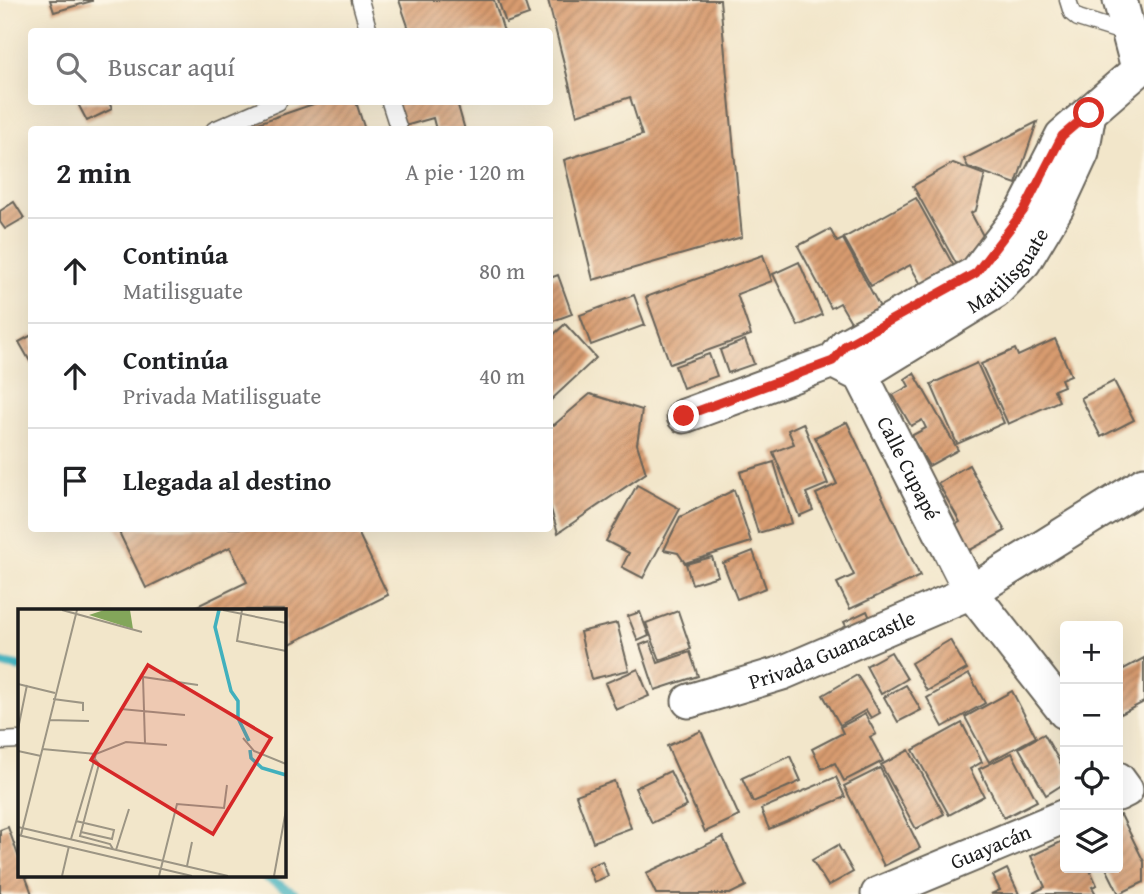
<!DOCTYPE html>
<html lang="es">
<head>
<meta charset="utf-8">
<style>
  body { margin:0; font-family:"Gentium Book Plus",serif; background:#f2f2f2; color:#202124 }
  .controls { position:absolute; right:21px; bottom:21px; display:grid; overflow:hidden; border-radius:7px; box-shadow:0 7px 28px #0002 }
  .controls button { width:63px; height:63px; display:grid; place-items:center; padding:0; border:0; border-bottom:2px solid #e0e0e0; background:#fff; color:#202124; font:35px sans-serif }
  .stop { position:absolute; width:21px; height:21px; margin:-16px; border:5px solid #d93025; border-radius:50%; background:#fff }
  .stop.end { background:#d93025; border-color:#fff; box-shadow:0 2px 7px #0008 }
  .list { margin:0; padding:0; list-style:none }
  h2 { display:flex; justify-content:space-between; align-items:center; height:91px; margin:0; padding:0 28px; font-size:30px }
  h2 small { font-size:23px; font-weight:400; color:#757577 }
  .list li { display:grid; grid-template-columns:46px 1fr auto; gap:21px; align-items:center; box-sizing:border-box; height:105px; padding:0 28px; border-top:2px solid #e0e0e0 }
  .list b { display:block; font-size:26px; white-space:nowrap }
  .list p { margin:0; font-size:23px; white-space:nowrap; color:#757577 }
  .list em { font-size:23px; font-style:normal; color:#757577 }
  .icon { flex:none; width:38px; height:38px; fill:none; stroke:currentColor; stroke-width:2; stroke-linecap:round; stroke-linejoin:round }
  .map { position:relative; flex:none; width:1144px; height:894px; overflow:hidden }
  .search { position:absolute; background:#fff; box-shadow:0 7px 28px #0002; left:28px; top:28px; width:525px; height:77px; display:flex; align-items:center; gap:18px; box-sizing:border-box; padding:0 24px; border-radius:7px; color:#757577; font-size:26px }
  .panel { position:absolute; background:#fff; box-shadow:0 7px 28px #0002; left:28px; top:126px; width:525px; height:406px; border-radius:7px }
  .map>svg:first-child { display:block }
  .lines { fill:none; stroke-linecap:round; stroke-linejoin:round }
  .stream { stroke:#41b0bd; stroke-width:9 }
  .building { fill:url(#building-hatch) }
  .service-casing { stroke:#676359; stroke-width:19 }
  .minor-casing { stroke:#676359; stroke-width:37 }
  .service { stroke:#fff; stroke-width:16 }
  .minor { stroke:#fff; stroke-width:33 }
  .route { stroke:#d93025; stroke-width:9 }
  .labels { text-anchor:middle; stroke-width:6; stroke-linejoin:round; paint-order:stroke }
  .street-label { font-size:21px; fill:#1c1c1c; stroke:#fcf5e5 }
  .inset-river { fill:none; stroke:#41b0bd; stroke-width:3.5 }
  .inset-road { fill:none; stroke:#9c9584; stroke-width:2 }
  .view { fill:#d62828; fill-opacity:0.15; stroke:#d62828; stroke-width:3.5 }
  .inset-edge { fill:none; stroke:#1c1c1c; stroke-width:3.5 }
</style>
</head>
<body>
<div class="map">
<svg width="1144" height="894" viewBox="0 0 1144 894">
  <defs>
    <pattern id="building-hatch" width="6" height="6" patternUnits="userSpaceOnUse" patternTransform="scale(1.75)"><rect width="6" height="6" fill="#d89b6f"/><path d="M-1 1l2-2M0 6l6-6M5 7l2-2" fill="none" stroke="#ae7e5a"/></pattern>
  </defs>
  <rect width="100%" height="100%" fill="#fcf5e5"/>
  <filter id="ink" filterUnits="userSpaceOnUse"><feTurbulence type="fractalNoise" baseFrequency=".0143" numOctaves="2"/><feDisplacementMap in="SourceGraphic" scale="14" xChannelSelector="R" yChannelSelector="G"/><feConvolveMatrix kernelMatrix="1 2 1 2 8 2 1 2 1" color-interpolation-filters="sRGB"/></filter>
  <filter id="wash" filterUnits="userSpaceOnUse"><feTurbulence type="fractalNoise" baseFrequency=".00686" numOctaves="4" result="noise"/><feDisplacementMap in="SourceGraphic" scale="28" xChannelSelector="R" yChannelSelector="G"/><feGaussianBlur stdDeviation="1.57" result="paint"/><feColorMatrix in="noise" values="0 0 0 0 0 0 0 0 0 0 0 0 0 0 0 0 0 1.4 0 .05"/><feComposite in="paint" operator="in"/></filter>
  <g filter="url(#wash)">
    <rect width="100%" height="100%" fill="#f2e6ca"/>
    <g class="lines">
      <!-- stream -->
      <g class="stream">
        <polyline points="0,663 19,667"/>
        <polyline points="262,875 295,894"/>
      </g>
    </g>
    <g id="blocks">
      <!-- building -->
      <g class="building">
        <polygon points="50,0 92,0 92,1 54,12"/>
        <polygon points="399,0 494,0 504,32 410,32"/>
        <polygon points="498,0 524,0 529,15 506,23"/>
        <polygon points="548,0 720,0 742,237 593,280 564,160 642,135 630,97 577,115"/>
        <polygon points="77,102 109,102 112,109 87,121"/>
        <polygon points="319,102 356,102 365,130 257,130 255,124"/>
        <polygon points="394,102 457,102 465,130 436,130 433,118 401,127"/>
        <polygon points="1037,122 1016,184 968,167 964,159"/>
        <polygon points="953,163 985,175 976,210 971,213 989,247 957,265 913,186"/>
        <polygon points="916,198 956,270 923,288 910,265 871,286 844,238"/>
        <polygon points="14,202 24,218 5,229 0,222 0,211"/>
        <polygon points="830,229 837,242 843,239 880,307 851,322 840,303 831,308 798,246"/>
        <polygon points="763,255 772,281 737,294 751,335 670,364 646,297"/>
        <polygon points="799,262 822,315 798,326 773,274"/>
        <polygon points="558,275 572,314 550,322 550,278"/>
        <polygon points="634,295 645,325 591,345 580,315"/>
        <polygon points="565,324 596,358 550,401 550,338"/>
        <polygon points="32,335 32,365 19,342"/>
        <polygon points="1055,339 1071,375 1061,379 1064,386 1054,390 1059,401 1008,424 981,364 1015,349 1018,356"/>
        <polygon points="745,340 754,364 728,373 720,350"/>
        <polygon points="709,354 717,376 683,388 675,366"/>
        <polygon points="977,363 1004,423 957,444 931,384"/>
        <polygon points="914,373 958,450 929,466 911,436 926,428 922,420 911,426 893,395 909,386 905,379"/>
        <polygon points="1114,381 1134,420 1101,437 1081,398"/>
        <polygon points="590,394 642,410 637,444 646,473 558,533 550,506 550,424 554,425"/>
        <polygon points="847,422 920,576 850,609 837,583 854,575 816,494 837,484 815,437"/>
        <polygon points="803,423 828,484 806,493 813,510 799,516 773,452 794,444 788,430"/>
        <polygon points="774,462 792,523 758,533 740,472"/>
        <polygon points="969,465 1005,531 961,555 947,530 960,522 938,483"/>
        <polygon points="637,485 680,509 643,578 622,567 629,553 606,541"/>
        <polygon points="734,490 751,542 685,563 678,553 664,550 680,517"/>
        <polygon points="117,528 356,528 388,595 284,647 284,610 189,610 247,582 230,547 146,588"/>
        <polygon points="753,551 766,588 737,599 723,563"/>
        <polygon points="712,557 718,576 692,584 686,564"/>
        <polygon points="678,611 691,649 660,660 646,623"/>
        <polygon points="867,611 873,625 851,636 844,622"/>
        <polygon points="640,612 649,636 638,641 628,616"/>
        <polygon points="617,623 629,670 591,679 580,632"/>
        <polygon points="950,640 967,669 927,691 911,663"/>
        <polygon points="650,641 658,663 690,652 698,676 655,690 640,645"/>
        <polygon points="891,652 907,679 881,694 866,666"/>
        <polygon points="1144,658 1144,702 1121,714 1118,707 1118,672"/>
        <polygon points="638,669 649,696 616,710 605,683"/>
        <polygon points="969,674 985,703 943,727 927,698"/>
        <polygon points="857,675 880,713 871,718 866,710 840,725 823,695"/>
        <polygon points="906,685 921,710 898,722 884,697"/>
        <polygon points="1012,691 1036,737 989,762 965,717"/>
        <polygon points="865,714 876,734 870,737 883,761 844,781 835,763 822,769 812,749 843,733 840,727"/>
        <polygon points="962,723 982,762 970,769 984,796 949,815 913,750"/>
        <polygon points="701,731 739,816 705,832 667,746"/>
        <polygon points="1044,734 1065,771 1065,783 1046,795 1019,748"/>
        <polygon points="909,750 944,814 916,829 881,765"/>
        <polygon points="1012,753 1037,801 1004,818 979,769"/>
        <polygon points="790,756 801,781 753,802 742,778"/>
        <polygon points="880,768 920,848 884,866 844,786"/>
        <polygon points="670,771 687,806 652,823 635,788"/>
        <polygon points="836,777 845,797 769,829 761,809"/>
        <polygon points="614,781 631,828 593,842 576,795"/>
        <polygon points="1121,815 1144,862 1144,882 1119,894 1106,868 1118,868 1118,816"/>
        <polygon points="8,827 19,858 19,875 25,875 32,894 0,894 0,830"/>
        <polygon points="723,837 746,886 730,894 656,894 646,873"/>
        <polygon points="1065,840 1065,868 1089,868 1097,885 1092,887 1096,894 1031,894 1045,887 1031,856"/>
        <polygon points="838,845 853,872 828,886 812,860"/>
        <polygon points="602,861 608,876 594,882 588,867"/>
        <polygon points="1007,869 1019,894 991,894 1000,890 993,876"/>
      </g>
    </g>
  </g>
  <g filter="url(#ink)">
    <use href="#blocks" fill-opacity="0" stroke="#676359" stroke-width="2"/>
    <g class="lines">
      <defs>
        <g id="service">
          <polyline points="360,0 369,32"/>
          <polyline points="1068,0 1072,13 1078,18 1129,34"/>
          <polyline points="390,102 399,130"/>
          <polyline points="214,130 278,102"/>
          <polyline points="0,741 19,740"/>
        </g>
        <g id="minor">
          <polyline points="1120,0 1138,68"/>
          <path id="s1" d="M846,345l125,247 94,120"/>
          <path id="s2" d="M840,365l20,10 135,-83 29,-30 33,-55 25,-54 7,-40"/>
          <polyline points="684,416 833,361 846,345 976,273 1024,210 1062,136 1144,65"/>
          <path id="s3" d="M689,701l93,-28 189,-81 173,-108"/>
          <polyline points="1118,779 1126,790 1118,794"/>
          <path id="s4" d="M878,894l187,-78"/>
        </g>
      </defs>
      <!-- service casing -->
      <use href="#service" class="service-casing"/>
      <!-- minor casing -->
      <use href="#minor" class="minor-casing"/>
      <!-- service -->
      <use href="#service" class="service"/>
      <!-- minor -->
      <use href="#minor" class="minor"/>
    </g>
  </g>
  <g class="lines" filter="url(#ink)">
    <!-- route -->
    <polyline class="route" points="684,416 833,361 846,345 976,273 1024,210 1062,136 1089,113"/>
  </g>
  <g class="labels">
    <!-- street labels -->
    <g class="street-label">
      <text dy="7" stroke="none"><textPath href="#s2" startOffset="205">Matilisguate</textPath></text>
      <text dy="7" stroke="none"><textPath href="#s1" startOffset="138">Calle Cupapé</textPath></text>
      <text dy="7" stroke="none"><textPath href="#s3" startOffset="152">Privada Guanacastle</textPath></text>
      <text dy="7" stroke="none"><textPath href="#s4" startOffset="122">Guayacán</textPath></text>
    </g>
  </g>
  <!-- overview -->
  <g transform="translate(18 609)">
    <rect width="268" height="268" fill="#f2e6ca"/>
    <path d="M86,1h26l3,19 -44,-14z" fill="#83a65a"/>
    <path class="inset-river" d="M201,1l-4,17 16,64 7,10v17l11,23M232,141l1,8 11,10 24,7"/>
    <path class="inset-road" d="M44,1l80,22M205,1l63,13M224,1l-5,31 49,10M0,75l37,9M35,90l30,4v8M103,100l64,6M31,111l40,1M0,120l9,-44M225,129l11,13 32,13M127,134l-2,-66 55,8M24,140l54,5 30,-12 41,3M0,142l23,5M58,212l38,9 -2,9 -31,-7 -1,4 30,8 3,5M0,218l210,49M63,223l18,-68 -5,-6M0,226l174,41M3,226l56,-225M53,230l25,-85M98,241l13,-41M169,257l5,-24M44,267l7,-30M141,267l18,-72 47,4 3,-23M256,267l12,-66"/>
    <path class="view" d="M130,56l123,73 -58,96 -122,-74z"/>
    <rect width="268" height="268" class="inset-edge"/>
  </g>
</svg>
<div class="controls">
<button>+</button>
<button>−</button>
<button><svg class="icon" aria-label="locate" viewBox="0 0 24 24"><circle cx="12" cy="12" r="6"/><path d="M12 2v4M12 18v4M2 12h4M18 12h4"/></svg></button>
<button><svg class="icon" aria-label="layers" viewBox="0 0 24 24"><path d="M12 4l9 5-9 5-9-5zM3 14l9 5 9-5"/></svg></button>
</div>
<div class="stop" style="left:1089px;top:113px"></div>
<div class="stop end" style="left:684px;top:416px"></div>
<div class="search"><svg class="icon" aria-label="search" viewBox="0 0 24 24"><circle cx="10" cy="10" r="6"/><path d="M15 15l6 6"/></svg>Buscar aquí</div>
<section class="panel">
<h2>2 min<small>A pie · 120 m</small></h2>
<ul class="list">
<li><svg class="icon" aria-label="ahead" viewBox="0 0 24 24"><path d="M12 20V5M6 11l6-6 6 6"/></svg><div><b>Continúa</b><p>Matilisguate</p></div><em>80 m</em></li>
<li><svg class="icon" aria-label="ahead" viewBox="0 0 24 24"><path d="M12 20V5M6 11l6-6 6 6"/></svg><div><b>Continúa</b><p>Privada Matilisguate</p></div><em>40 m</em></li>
<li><svg class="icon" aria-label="arrive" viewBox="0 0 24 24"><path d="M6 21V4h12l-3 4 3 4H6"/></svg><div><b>Llegada al destino</b></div></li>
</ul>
</section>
</div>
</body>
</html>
